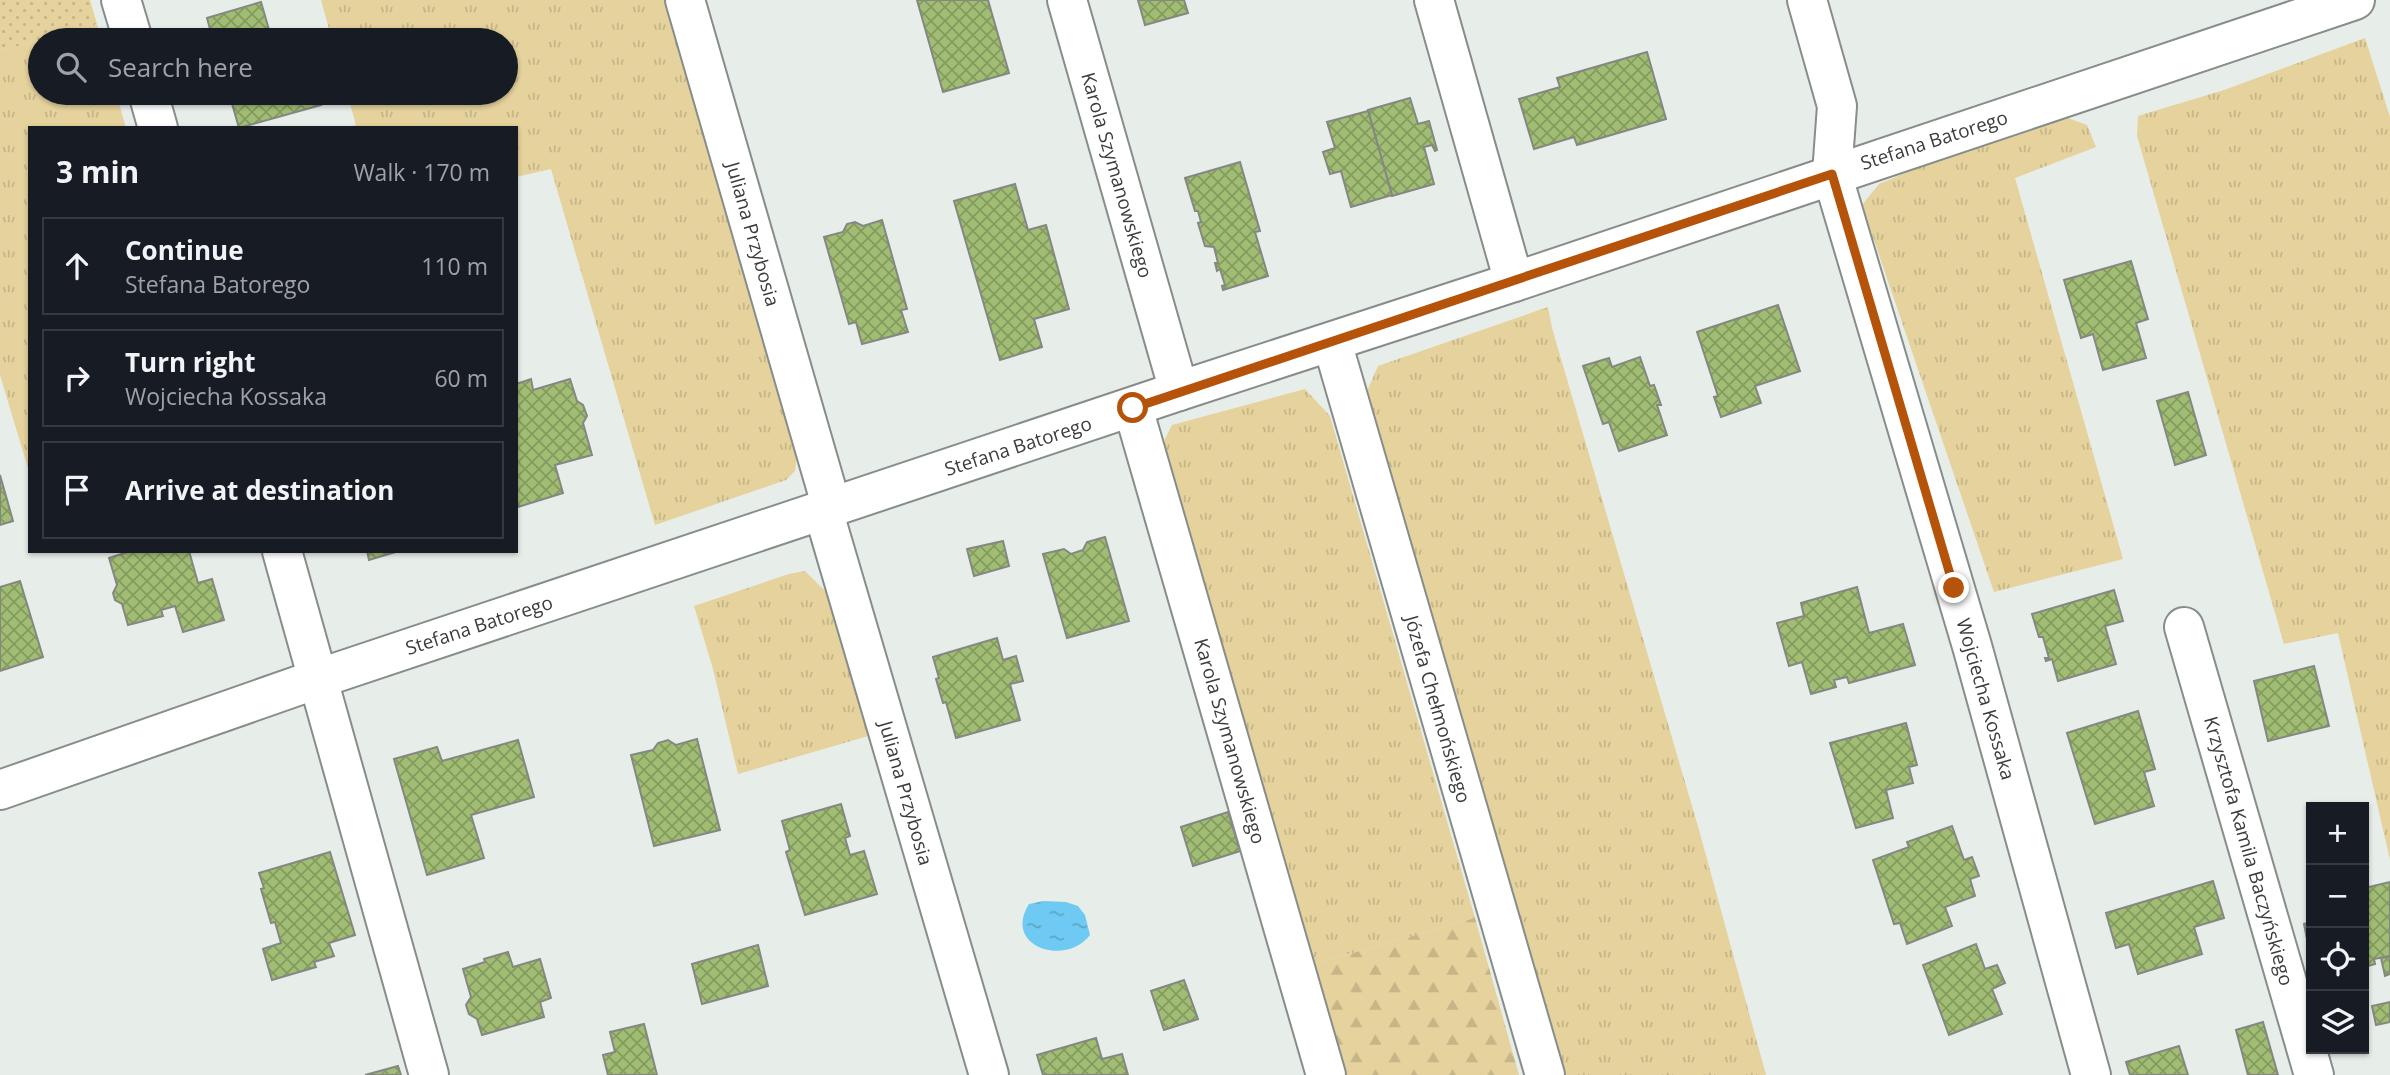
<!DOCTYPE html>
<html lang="en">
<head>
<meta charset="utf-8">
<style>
  body { margin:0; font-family:"Open Sans",sans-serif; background:#242831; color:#f1f3f6 }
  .controls { position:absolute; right:21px; bottom:21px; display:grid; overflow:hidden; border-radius:0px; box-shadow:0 2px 5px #0004 }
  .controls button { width:63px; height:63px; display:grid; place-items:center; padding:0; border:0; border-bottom:2px solid #363941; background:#171b24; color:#f1f3f6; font:35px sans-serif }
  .stop { position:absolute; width:21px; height:21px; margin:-16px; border:5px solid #b45309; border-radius:50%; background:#fff }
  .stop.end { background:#b45309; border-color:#fff; box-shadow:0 2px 7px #0008 }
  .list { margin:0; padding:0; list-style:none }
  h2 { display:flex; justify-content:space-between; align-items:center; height:91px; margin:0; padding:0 28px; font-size:30px }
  h2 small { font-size:23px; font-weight:400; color:#9ea1a6 }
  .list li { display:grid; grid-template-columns:46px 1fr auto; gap:21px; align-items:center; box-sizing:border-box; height:98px; margin:0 14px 14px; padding:0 14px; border:2px solid #363941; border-radius:0px }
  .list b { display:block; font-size:26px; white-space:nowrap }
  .list p { margin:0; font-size:23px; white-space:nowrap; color:#9ea1a6 }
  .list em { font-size:23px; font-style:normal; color:#9ea1a6 }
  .icon { flex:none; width:38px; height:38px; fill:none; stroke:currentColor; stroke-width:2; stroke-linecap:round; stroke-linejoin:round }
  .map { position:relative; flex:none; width:2390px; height:1075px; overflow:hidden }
  .search { position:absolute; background:#171b24; box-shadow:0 2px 5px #0004; left:28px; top:28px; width:490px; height:77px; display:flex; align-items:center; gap:18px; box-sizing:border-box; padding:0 24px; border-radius:38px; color:#9ea1a6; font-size:26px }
  .panel { position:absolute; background:#171b24; box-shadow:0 2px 5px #0004; left:28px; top:126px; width:490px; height:427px; border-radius:0px }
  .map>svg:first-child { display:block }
  .grass { fill:url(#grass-tufts) }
  .forest { fill:url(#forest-firs) }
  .garden { fill:url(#garden-dots) }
  .water { fill:url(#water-ripples) }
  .building { fill:url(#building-cross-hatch); stroke:#858782; stroke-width:2 }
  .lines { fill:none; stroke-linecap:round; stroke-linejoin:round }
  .minor-casing { stroke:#878d8a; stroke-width:42 }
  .minor { stroke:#fff; stroke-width:38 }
  .route { stroke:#b45309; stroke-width:9 }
  .labels { text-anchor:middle; stroke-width:5; stroke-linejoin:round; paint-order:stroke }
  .street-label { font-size:19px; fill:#3b3d3c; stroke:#fff }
</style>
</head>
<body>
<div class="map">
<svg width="2390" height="1075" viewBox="0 0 2390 1075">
  <defs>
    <pattern id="grass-tufts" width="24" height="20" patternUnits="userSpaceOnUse" patternTransform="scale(1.75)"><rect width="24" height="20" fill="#e5d29c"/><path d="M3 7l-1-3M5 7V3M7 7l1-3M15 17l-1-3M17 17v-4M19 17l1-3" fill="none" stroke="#c5b587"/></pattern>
    <pattern id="forest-firs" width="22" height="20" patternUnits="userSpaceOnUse" patternTransform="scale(1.75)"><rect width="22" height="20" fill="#e5d29c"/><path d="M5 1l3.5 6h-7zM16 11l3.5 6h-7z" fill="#c5b587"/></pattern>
    <pattern id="garden-dots" width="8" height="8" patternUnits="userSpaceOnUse" patternTransform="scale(1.75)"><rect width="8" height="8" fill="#e5d29c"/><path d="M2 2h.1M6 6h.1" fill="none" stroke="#c5b587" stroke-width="1.8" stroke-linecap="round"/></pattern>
    <pattern id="water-ripples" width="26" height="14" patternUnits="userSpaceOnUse" patternTransform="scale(1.75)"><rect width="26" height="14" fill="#6ecaf2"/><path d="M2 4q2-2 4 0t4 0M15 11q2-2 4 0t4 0" fill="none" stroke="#5ca5c5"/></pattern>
    <pattern id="building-cross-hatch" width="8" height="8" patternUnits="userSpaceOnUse" patternTransform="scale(1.75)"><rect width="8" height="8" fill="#a1bd73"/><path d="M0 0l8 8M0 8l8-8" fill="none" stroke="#849b60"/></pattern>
  </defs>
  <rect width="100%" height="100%" fill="#e7ede9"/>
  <!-- grass -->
  <g class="grass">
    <polygon points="321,0 669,0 798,446 795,471 786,480 655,525 551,169 516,177 516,128 348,128 356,125 347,93 506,93 506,40 332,40"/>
    <polygon points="97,24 101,40 40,40 40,93 116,93 126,128 30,128 30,475 0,375 0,51"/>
    <polygon points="2365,38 2390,117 2390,860 2338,633 2284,644 2137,136 2138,116 2224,90"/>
    <polygon points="2065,117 2087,125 2096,147 2015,178 2123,559 1994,592 1862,205 1879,184 1929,163"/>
    <polygon points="1548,307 1552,328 1699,830 1766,1075 1564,1075 1365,396 1378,366"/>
    <polygon points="1305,389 1330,416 1475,918 1307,966 1164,466 1165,439 1172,425"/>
    <polygon points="805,571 826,592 842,626 875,734 738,774 713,669 694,606 789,574"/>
  </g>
  <!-- forest -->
  <polygon class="forest" points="1475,918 1519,1075 1338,1075 1307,966"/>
  <!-- garden -->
  <polygon class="garden" points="0,0 90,0 97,24 0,51"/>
  <!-- water -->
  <path class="water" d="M1044,901l22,1 12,4 7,9 5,20c-24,32 -88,12 -61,-31z"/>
  <!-- building -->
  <g class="building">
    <polygon points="917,0 988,0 1009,73 943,92"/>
    <polygon points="1138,0 1184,0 1188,13 1145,25"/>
    <polygon points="261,2 272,40 213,40 207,18"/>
    <polygon points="1647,52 1666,119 1577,145 1574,137 1534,149 1519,99 1560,87 1557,78"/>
    <polygon points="229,93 317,93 321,105 239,128"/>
    <polygon points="1410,98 1418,124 1429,121 1437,150 1435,151 1432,145 1424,147 1434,184 1392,196 1368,110"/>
    <polygon points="1368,111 1392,195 1351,207 1341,171 1330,174 1323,152 1335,148 1327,122"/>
    <polygon points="1240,162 1260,231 1255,232 1268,276 1223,290 1222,286 1225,285 1220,269 1217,271 1215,263 1218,263 1214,247 1205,246 1198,223 1201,222 1198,211 1195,211 1185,178"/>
    <polygon points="1015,184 1028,230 1046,225 1069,309 1034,319 1042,347 1000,360 954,201"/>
    <polygon points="882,220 907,309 901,310 908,332 862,344 856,322 849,324 824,237 843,232 847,224 855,222 863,226"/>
    <polygon points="2131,261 2148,319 2136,323 2146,358 2103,370 2093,334 2081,338 2064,280"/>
    <polygon points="1778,305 1800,371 1755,386 1761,403 1721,417 1714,397 1718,396 1697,332"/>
    <polygon points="1640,357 1650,386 1654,385 1661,405 1657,405 1667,435 1619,451 1609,422 1603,424 1583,366 1609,358 1612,367"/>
    <polygon points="531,379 533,390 570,379 577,401 583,405 587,416 583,423 592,455 555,465 563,493 518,507 516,500 516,384"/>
    <polygon points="2188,392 2206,455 2175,465 2157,401"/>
    <polygon points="0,475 13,521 0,525"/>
    <polygon points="1105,537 1129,621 1067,638 1043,554 1064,549 1071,554 1083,550 1087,542"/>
    <polygon points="1003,541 1009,566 974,576 967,549"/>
    <polygon points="131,551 189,551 198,583 212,579 224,620 183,632 175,606 161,610 163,616 128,625 122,604 115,600 113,593 117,585 109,558"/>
    <polygon points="367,551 399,551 369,560"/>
    <polygon points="20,581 43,657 0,671 0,587"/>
    <polygon points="1857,587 1869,633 1903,624 1915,665 1849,683 1847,677 1834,680 1836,687 1811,694 1802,662 1789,666 1777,623 1804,616 1801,603"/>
    <polygon points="2114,590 2123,621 2105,626 2116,664 2058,681 2052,659 2046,661 2045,658 2049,658 2043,637 2039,637 2032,614"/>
    <polygon points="997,638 1003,660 1016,656 1023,681 1010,684 1020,720 956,738 946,702 943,703 936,679 939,678 933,657"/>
    <polygon points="2314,666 2329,726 2268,741 2254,681"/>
    <polygon points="2138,711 2155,769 2144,772 2154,806 2095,824 2067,733"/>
    <polygon points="1906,723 1917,765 1909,767 1913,783 1886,790 1893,818 1856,828 1830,743"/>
    <polygon points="697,739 720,830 654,846 631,755 653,750 658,743 668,740 676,745"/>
    <polygon points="518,740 534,797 471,815 484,858 427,875 394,759 437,747 442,761"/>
    <polygon points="841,804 850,836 845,838 850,855 864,851 877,894 805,915 786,852 790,850 782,821"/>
    <polygon points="1228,812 1240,851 1193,866 1181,827"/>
    <polygon points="1952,826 1964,860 1972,857 1979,876 1970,879 1975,896 1945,907 1952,926 1907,944 1900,923 1894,924 1873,860 1909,847 1907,842"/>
    <polygon points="330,852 355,935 329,943 334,956 314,962 316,967 272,980 263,949 281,943 275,922 271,923 261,889 264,888 259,873"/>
    <polygon points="2213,881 2224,918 2194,927 2202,954 2138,974 2129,944 2116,948 2106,913"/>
    <polygon points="2390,882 2390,956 2374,959 2375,964 2364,967 2364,888"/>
    <polygon points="2311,922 2311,959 2304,924"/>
    <polygon points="1976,944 1985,969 1997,965 2005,983 1992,989 2002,1014 1949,1035 1923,965"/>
    <polygon points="758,945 768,986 702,1004 692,964"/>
    <polygon points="508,952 513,967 540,959 551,998 540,1002 544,1017 482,1035 477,1019 469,1014 466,1005 471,997 463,969 485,962 484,959"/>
    <polygon points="2390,956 2390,974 2385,976 2381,958"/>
    <polygon points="1184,980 1198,1019 1164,1030 1151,991"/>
    <polygon points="2390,1002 2390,1022 2376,1025 2372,1006"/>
    <polygon points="2263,1022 2278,1075 2248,1075 2236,1030"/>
    <polygon points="644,1024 657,1075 608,1075 603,1055 615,1052 610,1032"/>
    <polygon points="1096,1038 1102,1059 1122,1054 1128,1075 1043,1075 1037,1055"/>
    <polygon points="2179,1046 2188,1075 2130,1075 2126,1062"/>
    <polygon points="398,1066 401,1075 365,1075"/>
  </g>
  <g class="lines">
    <defs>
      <g id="minor">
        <polyline points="121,0 133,40"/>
        <polyline points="685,0 832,508"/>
        <polyline points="1067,0 1179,391"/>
        <polyline points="1434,0 1514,282"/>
        <polyline points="1807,0 1837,106 1832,174 1972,646 2091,1075"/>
        <polyline points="148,93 158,128"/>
        <polyline points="1332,342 1545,1075"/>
        <polyline points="1133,408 1326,1075"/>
        <polyline points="823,510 989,1075"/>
        <polyline points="282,551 429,1075"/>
        <polyline points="2184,627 2314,1075"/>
        <polyline points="0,790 320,678 1179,391 1514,282 2355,0"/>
      </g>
    </defs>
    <!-- minor casing -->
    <use href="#minor" class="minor-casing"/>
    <!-- minor -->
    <use href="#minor" class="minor"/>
  </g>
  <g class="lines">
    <!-- route -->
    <polyline class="route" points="1133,408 1832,174 1954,588"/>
  </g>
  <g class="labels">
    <!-- street labels -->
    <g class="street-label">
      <text transform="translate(1934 140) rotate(-18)" y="7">Stefana Batorego</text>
      <text transform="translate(1117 175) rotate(74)" y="7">Karola Szymanowskiego</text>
      <text transform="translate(753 234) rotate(74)" y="7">Juliana Przybosia</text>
      <text transform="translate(1018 446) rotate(-18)" y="7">Stefana Batorego</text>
      <text transform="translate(479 625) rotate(-18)" y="7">Stefana Batorego</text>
      <text transform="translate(1986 699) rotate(74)" y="7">Wojciecha Kossaka</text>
      <text transform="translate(1438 709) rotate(74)" y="7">Józefa Chełmońskiego</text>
      <text transform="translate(1230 741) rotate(74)" y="7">Karola Szymanowskiego</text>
      <text transform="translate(906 793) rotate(74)" y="7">Juliana Przybosia</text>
      <text transform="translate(2249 851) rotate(74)" y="7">Krzysztofa Kamila Baczyńskiego</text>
    </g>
  </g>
</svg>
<div class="controls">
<button>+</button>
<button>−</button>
<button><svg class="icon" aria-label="locate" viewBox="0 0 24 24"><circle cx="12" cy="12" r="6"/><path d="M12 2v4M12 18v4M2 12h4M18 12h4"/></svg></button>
<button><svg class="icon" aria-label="layers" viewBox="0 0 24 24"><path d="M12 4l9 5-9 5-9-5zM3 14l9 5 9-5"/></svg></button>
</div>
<div class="stop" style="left:1133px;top:408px"></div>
<div class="stop end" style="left:1954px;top:588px"></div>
<div class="search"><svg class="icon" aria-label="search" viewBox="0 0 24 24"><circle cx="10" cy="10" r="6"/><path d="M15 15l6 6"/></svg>Search here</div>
<section class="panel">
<h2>3 min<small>Walk · 170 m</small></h2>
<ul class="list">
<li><svg class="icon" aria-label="ahead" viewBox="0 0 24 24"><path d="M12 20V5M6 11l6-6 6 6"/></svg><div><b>Continue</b><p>Stefana Batorego</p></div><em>110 m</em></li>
<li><svg class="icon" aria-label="right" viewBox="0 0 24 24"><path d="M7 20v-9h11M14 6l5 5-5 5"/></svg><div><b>Turn right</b><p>Wojciecha Kossaka</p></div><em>60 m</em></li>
<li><svg class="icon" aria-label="arrive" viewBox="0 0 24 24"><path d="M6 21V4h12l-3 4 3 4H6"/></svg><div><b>Arrive at destination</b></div></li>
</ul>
</section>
</div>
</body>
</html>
